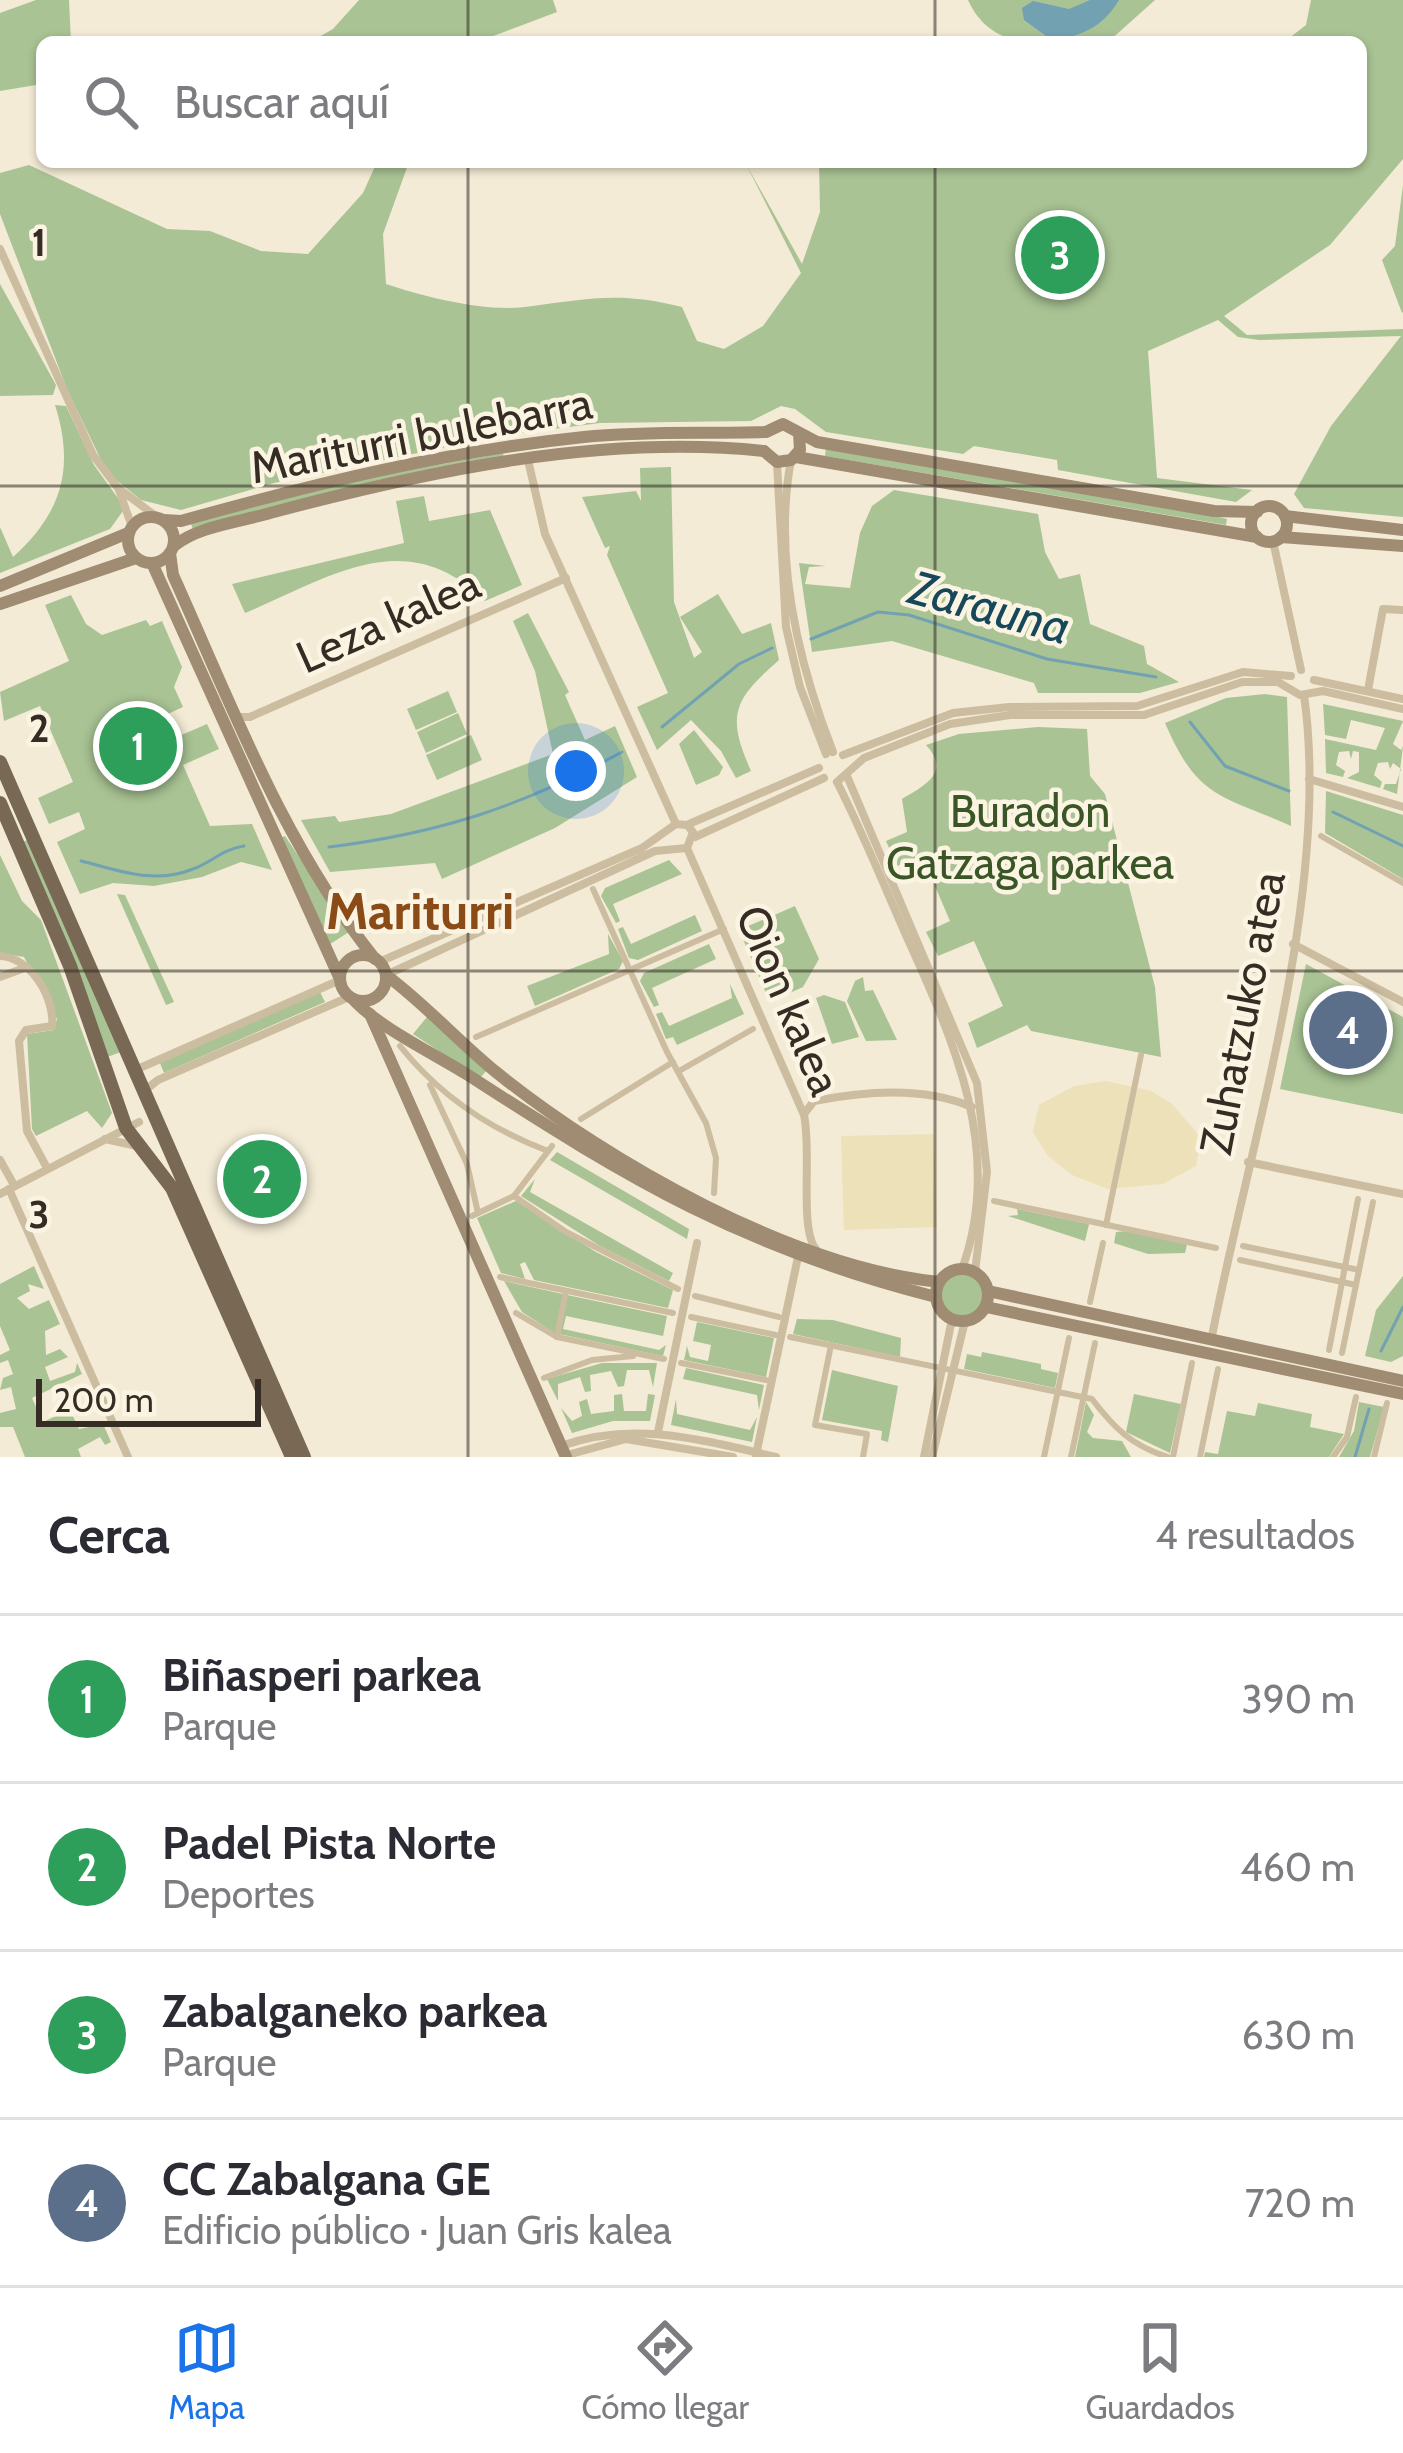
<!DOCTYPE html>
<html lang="es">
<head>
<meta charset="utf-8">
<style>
  body { margin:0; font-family:Cabin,sans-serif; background:#f7f7f7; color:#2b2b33 }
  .scale { position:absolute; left:36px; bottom:30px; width:225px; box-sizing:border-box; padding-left:12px; border:6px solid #352d24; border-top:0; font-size:33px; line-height:42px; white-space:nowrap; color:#352d24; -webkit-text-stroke:9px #fbf4e2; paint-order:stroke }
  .you { position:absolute; left:576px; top:771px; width:42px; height:42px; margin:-30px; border:9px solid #fff; border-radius:50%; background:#1a73e8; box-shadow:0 0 0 18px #1a73e833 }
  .badge { display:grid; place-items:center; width:78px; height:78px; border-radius:50%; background:#1a73e8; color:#fff; font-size:39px; font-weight:700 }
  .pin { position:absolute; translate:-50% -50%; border:6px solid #fff; box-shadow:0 3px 12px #0006 }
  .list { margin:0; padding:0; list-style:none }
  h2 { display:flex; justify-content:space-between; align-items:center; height:156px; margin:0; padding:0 48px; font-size:51px }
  h2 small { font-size:39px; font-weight:400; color:#7c7c81 }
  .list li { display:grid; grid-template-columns:78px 1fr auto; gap:36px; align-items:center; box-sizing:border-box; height:168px; padding:0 48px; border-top:3px solid #e1e1e2 }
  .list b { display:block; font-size:45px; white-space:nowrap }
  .list p { margin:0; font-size:39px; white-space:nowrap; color:#7c7c81 }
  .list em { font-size:39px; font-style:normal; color:#7c7c81 }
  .icon { flex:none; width:66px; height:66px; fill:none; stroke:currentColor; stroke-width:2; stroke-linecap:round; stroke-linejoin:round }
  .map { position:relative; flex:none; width:1403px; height:1457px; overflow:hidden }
  .search { position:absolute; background:#fff; box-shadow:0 3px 9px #0004; left:36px; right:36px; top:36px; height:132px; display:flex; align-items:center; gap:30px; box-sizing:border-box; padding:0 42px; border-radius:18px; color:#7c7c81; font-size:45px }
  .sheet { height:828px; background:#fff }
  nav { display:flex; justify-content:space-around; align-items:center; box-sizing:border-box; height:168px; border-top:3px solid #e1e1e2; background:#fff; font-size:33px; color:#7c7c81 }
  nav a { display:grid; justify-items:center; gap:6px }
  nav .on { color:#1a73e8 }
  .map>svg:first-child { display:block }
  .green { fill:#a9c394 }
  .plaza { fill:#ede1ba }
  .water { fill:#72a2b2 }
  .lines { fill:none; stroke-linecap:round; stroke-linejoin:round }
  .stream { stroke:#72a2b2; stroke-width:3 }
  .pedestrian { stroke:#ccbda0; stroke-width:6 }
  .minor { stroke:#ccbda0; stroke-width:8 }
  .secondary { stroke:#9f8c72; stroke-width:12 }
  .primary { stroke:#786854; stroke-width:14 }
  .grid { fill:none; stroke:#352d24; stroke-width:3; stroke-opacity:0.55 }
  .labels { text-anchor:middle; stroke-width:9; stroke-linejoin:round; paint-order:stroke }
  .street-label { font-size:45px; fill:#352d24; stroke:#fbf4e2 }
  .park-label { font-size:45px; fill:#3a5526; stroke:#fbf4e2 }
  .water-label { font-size:48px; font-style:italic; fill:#16475a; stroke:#fbf4e2 }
  .quarter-label { font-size:51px; font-weight:bold; fill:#8b4b16; stroke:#fbf4e2 }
  .grid-label { font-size:39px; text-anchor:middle; font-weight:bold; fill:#352d24; stroke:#fbf4e2; stroke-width:9; stroke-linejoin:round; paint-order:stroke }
</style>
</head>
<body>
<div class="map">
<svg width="1403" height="1457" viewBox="0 0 1403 1457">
  <rect width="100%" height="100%" fill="#f3ebd5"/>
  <!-- green -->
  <g class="green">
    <polygon points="36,0 69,0 71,42 42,42 42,84 0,91 0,13"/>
    <polygon points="359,0 553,0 557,12 477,42 310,42 333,29"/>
    <path d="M968,0h187l-47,42c-55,0 -114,15 -140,-42z"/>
    <path d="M1311,0h92v159l-73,86 -106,71 23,19 156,-6v188l-99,-9 -10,-14 37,-68 70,-90 -142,4 -21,-3 -20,-17 -70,31 9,127 95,12 -16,12 -178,-32 -1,-10 -83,-14 -11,8 -137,-22 -31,-23 -14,-3 -30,15 -151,2 -101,13 -225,47 -93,27 -40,-10 -26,-21 -14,-19 -34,-71 -67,-175v-41l29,-8 138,64 43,2 51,20 47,3 55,-61 14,-31h32l-26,72 3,50c39,13 98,28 139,23 63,-8 93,-16 157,0l15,34 27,8 39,-23 38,-53 -55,-109 56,100 18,-52 -1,-50h542v-120h-77l22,-17z"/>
    <polygon points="1403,185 1403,312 1402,313 1382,260 1395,246"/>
    <polygon points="0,284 56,385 53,395 0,396"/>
    <path d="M55,405l11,1 28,59 31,43 -15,21 -110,44v-46l13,30c49,-44 62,-89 42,-152z"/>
    <polygon points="826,448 1206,514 1227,519 1226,525 825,456"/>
    <polygon points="503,453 504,460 194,532 191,524 344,482"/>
    <path d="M671,467l3,135 20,56 8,-6 -22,-35 38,-23 24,40 29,-11 8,37c-44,39 -54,53 -28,111l-15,7 -15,-27 -30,-31 -34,30 -20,-43 31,-14 -61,-138 3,-9 -5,2 -23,-51 54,-6 5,10 -1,-33z"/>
    <polygon points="894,490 1038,514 1045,552 1059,579 1080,574 1090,624 1144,646 1147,664 1179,682 1140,693 1038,693 1034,683 892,641 812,652 799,563 826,566 809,567 805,584 850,588 860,533 872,506"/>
    <path d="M424,496l5,25 61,-11 32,75 -37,16c-79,-78 -154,-24 -240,12l-13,-29 172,-41 -8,-42z"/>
    <polygon points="71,595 86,624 102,635 146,620 150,626 162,621 182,667 174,687 183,707 161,717 172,739 207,724 219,749 183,765 210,826 252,824 272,870 241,862 202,877 154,886 113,883 80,894 57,842 85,829 79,812 49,824 38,798 73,782 40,706 4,721 0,692 69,661 45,605"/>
    <polygon points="528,613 569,692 565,695 585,740 615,726 637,777 555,828 442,879 435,863 330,872 301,820 335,816 339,822 391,814 553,754 535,671 513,621"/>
    <polygon points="448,691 457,712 416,730 407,709"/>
    <path d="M1265,694l22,3 4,129c-72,-32 -93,-27 -126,-103l61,-25z"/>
    <polygon points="1323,704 1403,721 1393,744 1401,750 1403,746 1397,794 1383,789 1385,784 1396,784 1401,769 1393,763 1390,769 1388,762 1378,763 1374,775 1382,782 1380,788 1347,778 1359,772 1359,752 1353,751 1351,759 1349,751 1339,752 1336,765 1345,771 1343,777 1326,773 1325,739 1376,750 1385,728 1351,720 1346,739 1325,735"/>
    <polygon points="458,713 467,734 426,753 417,732"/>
    <path d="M1038,727l49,2 3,47 15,18 50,193 6,70 -130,-26 -4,-6 -50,23 -9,-25 35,-17 -29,-65 -36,15 -12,-24 24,-11 -28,-65 -25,10 -11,-25 21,-9 -5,-33c24,-14 49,-27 24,-54l33,-11z"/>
    <polygon points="694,730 723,767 719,775 696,785 679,744"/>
    <polygon points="471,735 482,760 437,780 426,755"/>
    <polygon points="1326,791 1403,815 1403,879 1325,833"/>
    <polygon points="285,836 349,932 327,946 280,838"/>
    <polygon points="27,840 121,1052 107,1057 23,842"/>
    <polygon points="0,855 22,901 41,920 112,1113 102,1128 87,1111 36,1136 32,1129 27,1034 54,1030 57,1019 24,957 0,953"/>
    <polygon points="669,860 682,874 613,904 620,921 616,923 601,896 605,888"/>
    <polygon points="117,894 125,895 174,1002 166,1005"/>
    <polygon points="795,906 819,959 803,987 770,1002 739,930"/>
    <polygon points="695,915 702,931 638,960 629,958 618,929 623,927 631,944"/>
    <polygon points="608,934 623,961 619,969 535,1006 527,986 609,954"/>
    <polygon points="709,944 716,959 652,988 659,1005 654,1007 640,981 644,973"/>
    <polygon points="1306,964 1403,1017 1403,1114 1280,1089"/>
    <polygon points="863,977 865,991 873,990 897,1040 866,1041 847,1001 855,981"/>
    <polygon points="730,984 744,1014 677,1045 673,1037 666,1039 656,1014 662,1012 669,1026 732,998"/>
    <polygon points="320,992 325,1002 164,1073 160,1063"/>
    <polygon points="824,995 845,1002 859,1037 832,1044 816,998"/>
    <polygon points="427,1017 487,1070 480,1078 413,1034"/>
    <polygon points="557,1152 689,1229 687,1239 550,1160"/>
    <polygon points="535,1179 530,1192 673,1273 669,1281 600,1246 521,1196"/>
    <polygon points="516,1201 596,1252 673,1290 668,1308 534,1280 525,1262 520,1264 525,1279 501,1273 477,1218"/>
    <polygon points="1017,1209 1089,1224 1085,1241 1008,1216 1018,1215"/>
    <polygon points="1127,1231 1187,1244 1185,1253 1148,1254 1114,1243 1116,1232"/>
    <polygon points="34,1266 44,1289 28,1284 30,1291 17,1298 29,1309 49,1300 60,1324 45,1331 46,1355 60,1349 68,1357 45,1367 50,1381 75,1372 77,1363 82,1374 32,1398 43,1422 75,1407 71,1412 79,1429 103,1424 111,1442 105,1445 100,1437 78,1449 81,1457 25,1457 13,1427 0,1427 0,1413 16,1409 11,1387 0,1390 3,1378 13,1374 8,1360 0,1363 0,1355 10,1350 0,1326 0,1284"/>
    <circle cx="963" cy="1296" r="22"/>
    <polygon points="1403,1276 1403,1356 1391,1362 1365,1356 1376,1310"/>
    <polygon points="504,1281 563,1294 556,1334 522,1312"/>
    <polygon points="567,1295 667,1316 663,1336 566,1316 563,1329 659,1350 666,1345 663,1356 559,1334"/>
    <polygon points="797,1319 833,1320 901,1338 900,1357 793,1334"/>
    <polygon points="697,1322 774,1338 766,1377 684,1360 687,1346 690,1357 708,1361 711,1345 693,1341"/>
    <polygon points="982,1352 1041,1364 1041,1369 1058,1373 1055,1388 964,1369 967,1354 981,1357"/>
    <polygon points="602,1363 657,1363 653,1387 649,1370 627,1370 624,1386 618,1387 611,1371 590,1375 591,1391 585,1392 580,1377 558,1384 558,1401 547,1379"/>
    <polygon points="686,1368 764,1385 759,1410 757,1395 683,1379"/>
    <polygon points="832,1370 898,1386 888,1442 881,1440 882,1431 822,1420"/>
    <polygon points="622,1394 624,1411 646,1411 648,1394 655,1395 650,1421 613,1421 572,1433 561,1408 572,1421 582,1416 579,1402 587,1399 591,1414 614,1411 614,1395"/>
    <polygon points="1134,1394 1181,1404 1170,1453 1126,1432"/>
    <polygon points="676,1399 677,1414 750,1430 757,1417 752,1442 671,1425"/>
    <polygon points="1086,1402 1094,1415 1087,1432 1093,1438 1122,1441 1131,1457 1075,1457"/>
    <polygon points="1359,1402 1384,1407 1370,1457 1339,1457 1354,1431"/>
    <polygon points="1258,1403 1312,1414 1310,1427 1344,1434 1329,1457 1204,1457 1205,1452 1218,1454 1227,1411 1255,1416"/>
  </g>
  <!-- plaza -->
  <g class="plaza">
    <polygon points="1106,1081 1151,1091 1172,1104 1201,1138 1196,1166 1163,1184 1108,1189 1072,1175 1048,1156 1033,1132 1039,1105 1074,1086"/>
    <polygon points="934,1134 937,1227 844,1230 841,1136"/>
  </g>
  <!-- water -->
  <path class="water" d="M1090,0h29c-16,27 -36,35 -66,41l-29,-21 -2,-12 11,-7 36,8z"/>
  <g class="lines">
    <!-- stream -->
    <g class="stream">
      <polyline points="811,639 878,612 909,615 1047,659 1156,677"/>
      <polyline points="1190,722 1225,766 1289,791"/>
      <polyline points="662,727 739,664 772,648"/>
      <polyline points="1333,812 1403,846"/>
      <path d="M329,847c113,-14 193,-41 293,-95"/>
      <path d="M81,861c38,9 72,24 112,8 19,-7 30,-20 51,-23"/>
      <polyline points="1381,1351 1403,1307"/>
      <polyline points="1355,1457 1369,1409"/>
    </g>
    <!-- pedestrian -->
    <g class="pedestrian">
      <polyline points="1321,836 1403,883"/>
      <polyline points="593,889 667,1052 706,1123 716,1158 714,1193"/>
      <polyline points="476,1037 724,929"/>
      <path d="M400,1046c40,50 89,83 148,105"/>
      <polyline points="679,1071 753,1029"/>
      <polyline points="430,1085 467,1164 478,1213"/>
      <polyline points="581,1119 673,1062"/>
      <polyline points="514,1196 552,1146"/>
      <polyline points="994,1201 1216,1248"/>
      <polyline points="472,1216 514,1196 566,1232 678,1289"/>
      <polyline points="1106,1225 1141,1055"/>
      <polyline points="1243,1246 1359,1270"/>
      <polyline points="1240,1260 1356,1285"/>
      <polyline points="500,1277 673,1313"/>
      <polyline points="695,1296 779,1317"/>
      <polyline points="1090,1302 1103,1243"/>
      <polyline points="516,1313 557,1337 664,1359"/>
      <polyline points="691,1317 776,1335"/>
      <polyline points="557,1337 566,1291"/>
      <path d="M790,1337l302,62c22,29 40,47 76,58"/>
      <polyline points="831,1345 815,1425 867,1434 863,1457"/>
      <polyline points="1329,1350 1358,1199"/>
      <polyline points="1342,1353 1373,1202"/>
      <polyline points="681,1363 766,1380"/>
      <polyline points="544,1378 592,1360 633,1356"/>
      <polyline points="1044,1457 1069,1338"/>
      <polyline points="1071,1457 1095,1343"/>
      <polyline points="1173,1457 1192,1363"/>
      <polyline points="1200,1457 1218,1369"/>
      <polyline points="1333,1457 1347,1437 1356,1397"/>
      <polyline points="1374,1457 1387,1403"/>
    </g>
    <!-- minor -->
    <g class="minor">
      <polyline points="0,249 93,455 118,488 157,517"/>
      <polyline points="528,460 545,534 676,824"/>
      <path d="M791,460c-18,97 7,202 42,292"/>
      <polyline points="777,463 786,627 800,687 826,754"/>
      <polyline points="119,490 132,527"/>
      <polyline points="1273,541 1301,670"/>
      <polyline points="1314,680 1403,699"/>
      <polyline points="1368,690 1383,609 1403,610"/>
      <polyline points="237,717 250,717 566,578"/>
      <polyline points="843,755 953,713 1009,707 1137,706 1243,672 1291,676"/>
      <polyline points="847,776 977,1083 987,1172 975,1272"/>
      <polyline points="1309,779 1403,807"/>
      <polyline points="837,782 864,758 950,724 1010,715 1144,715 1242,682 1278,682 1300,695 1323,691 1403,709"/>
      <path d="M837,782c25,49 46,101 68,151 48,106 100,218 57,336"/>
      <polyline points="689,824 819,768"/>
      <polyline points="695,837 824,778"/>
      <path d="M687,848l117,267c8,36 -5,115 12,134"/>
      <polyline points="1293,944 1403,1002"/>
      <path d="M0,956c30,1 55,41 52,70l-26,4 -7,11 8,90 20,37"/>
      <polyline points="379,962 642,848 676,824 687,825 693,832 687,848 655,851 386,975"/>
      <polyline points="0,977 27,967"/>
      <polyline points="133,1071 340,980"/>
      <polyline points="144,1091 158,1080 349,997"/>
      <path d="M804,1114l10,-13c50,-10 110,-15 158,6"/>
      <polyline points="105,1139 137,1146"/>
      <polyline points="0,1160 14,1185"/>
      <polyline points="1248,1162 1403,1194"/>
      <polyline points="9,1189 128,1457"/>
      <polyline points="0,1194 139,1122"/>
      <path d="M1211,1341c38,-197 121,-449 93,-646"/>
      <polyline points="658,1432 697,1243"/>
      <path d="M561,1446c74,-26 141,-6 215,11"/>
      <polyline points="567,1455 626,1439 733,1457"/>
      <polyline points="756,1455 798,1257"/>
      <polyline points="924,1457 952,1319"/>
      <polyline points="932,1457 965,1321"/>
    </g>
    <!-- secondary -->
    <g class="secondary">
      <polyline points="764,451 777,462 791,460 800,450 799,433"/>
      <polyline points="796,457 1257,537"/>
      <circle cx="1269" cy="524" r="18"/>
      <polyline points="1285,516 1403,530"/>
      <circle cx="151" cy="540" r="23"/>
      <path d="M164,520l17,1c132,-37 266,-70 403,-84 61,-6 121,-3 182,-5l17,-8 34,18 397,69 43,1"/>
      <polyline points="1281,537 1403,546"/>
      <path d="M174,546c24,-20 66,-24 96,-33 157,-42 331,-79 494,-62"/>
      <path d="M170,553l3,22c60,133 110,269 202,384"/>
      <polyline points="152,563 340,979"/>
      <polyline points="0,586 128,533"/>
      <polyline points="0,604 136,558"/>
      <circle cx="363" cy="978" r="23"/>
      <path d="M386,975c39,29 72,66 110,97 113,91 297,195 443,210"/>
      <path d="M353,999c25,28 82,55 115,76 162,105 278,174 468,222"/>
      <polyline points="370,1014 566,1457"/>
      <circle cx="962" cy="1295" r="26"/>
      <polyline points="988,1291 1403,1381"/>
      <polyline points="986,1307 1403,1394"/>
    </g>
    <!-- primary -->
    <g class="primary">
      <polyline points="0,762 304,1457"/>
      <polyline points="0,803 70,966 126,1128 172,1188 292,1457"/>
    </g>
  </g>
  <!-- grid -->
  <path class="grid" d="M468,0v42M935,0v42M468,162v1295M935,162v1295M0,486h1403M0,971h1403"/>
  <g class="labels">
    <!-- street labels -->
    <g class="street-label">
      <text transform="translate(421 435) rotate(-11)" y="16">Mariturri bulebarra</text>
      <text transform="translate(388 620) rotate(-24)" y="16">Leza kalea</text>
      <text transform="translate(789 1000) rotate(67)" y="16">Oion kalea</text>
      <text transform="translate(1242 1013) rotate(-79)" y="16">Zuhatzuko atea</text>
    </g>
    <!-- park labels -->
    <g class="park-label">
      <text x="1030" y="827">Buradon<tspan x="1030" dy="52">Gatzaga parkea</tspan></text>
    </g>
    <!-- water labels -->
    <g class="water-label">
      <text transform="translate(990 607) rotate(15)" y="17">Zarauna</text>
    </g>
    <!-- quarter labels -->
    <g class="quarter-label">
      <text x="420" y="929">Mariturri</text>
    </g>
  </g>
  <g class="grid-label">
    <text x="39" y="256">1</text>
    <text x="39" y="742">2</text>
    <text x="39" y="1228">3</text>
  </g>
</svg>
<div class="scale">200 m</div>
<div class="you"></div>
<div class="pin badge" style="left:138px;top:746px;background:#2e9e5b">1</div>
<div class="pin badge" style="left:262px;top:1179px;background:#2e9e5b">2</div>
<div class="pin badge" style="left:1060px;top:255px;background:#2e9e5b">3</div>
<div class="pin badge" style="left:1348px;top:1030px;background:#5c6f8a">4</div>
<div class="search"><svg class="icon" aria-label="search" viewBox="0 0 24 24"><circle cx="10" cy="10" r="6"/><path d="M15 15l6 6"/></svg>Buscar aquí</div>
</div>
<section class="sheet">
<h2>Cerca<small>4 resultados</small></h2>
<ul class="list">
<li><span class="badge" style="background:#2e9e5b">1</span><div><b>Biñasperi parkea</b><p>Parque</p></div><em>390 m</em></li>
<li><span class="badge" style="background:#2e9e5b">2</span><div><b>Padel Pista Norte</b><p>Deportes</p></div><em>460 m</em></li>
<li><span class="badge" style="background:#2e9e5b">3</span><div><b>Zabalganeko parkea</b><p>Parque</p></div><em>630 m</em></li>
<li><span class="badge" style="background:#5c6f8a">4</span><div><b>CC Zabalgana GE</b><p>Edificio público · Juan Gris kalea</p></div><em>720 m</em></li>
</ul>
</section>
<nav>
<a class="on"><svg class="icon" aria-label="map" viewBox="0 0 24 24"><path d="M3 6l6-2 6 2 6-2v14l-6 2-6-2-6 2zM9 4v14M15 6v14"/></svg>Mapa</a>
<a><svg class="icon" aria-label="directions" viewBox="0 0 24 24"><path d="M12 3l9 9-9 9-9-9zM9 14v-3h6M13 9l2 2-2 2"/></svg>Cómo llegar</a>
<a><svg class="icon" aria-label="saved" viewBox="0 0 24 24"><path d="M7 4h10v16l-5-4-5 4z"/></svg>Guardados</a>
</nav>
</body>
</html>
